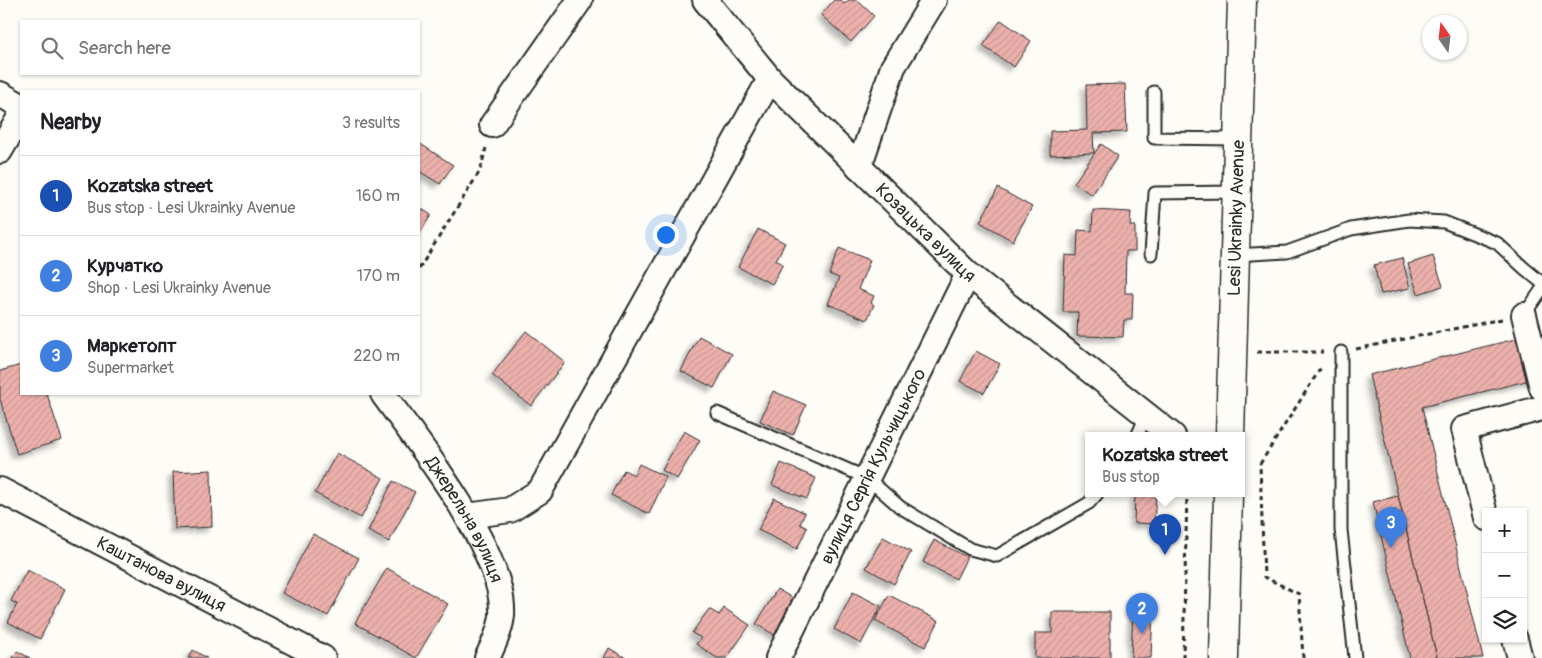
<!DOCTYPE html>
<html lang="en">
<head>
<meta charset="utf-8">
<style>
  body { margin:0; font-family:Pangolin,sans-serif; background:#f6f6f6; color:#202124 }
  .controls { position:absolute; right:15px; bottom:15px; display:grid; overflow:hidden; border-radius:0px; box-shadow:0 1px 4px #0004 }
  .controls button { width:45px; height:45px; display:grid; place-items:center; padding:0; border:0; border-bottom:1px solid #e0e0e0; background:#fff; color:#202124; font:25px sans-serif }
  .compass { position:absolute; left:1422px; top:15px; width:45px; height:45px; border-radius:50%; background:#fff; box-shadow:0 1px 4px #0004; rotate:346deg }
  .you { position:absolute; left:665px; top:234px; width:18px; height:18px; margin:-12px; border:4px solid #fff; border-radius:50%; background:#1a73e8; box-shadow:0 0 0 8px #1a73e833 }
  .badge { display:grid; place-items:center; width:32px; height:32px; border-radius:50%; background:#7c3aed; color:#fff; font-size:16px; font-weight:700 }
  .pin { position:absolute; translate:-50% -41px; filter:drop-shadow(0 1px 2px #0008) }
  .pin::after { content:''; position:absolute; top:26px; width:18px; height:15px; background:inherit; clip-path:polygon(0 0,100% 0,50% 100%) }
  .popup { position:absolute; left:1085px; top:432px; width:160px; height:65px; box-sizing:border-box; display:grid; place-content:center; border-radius:0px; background:#fff; filter:drop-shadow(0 1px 4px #0005); font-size:16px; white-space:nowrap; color:#757577 }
  .popup b { font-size:19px; color:#202124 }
  .popup::after { content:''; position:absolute; left:50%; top:100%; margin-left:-10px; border:10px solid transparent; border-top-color:#fff }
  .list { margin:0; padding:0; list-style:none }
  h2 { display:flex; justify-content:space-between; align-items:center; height:65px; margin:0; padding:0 20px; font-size:21px }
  h2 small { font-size:16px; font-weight:400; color:#757577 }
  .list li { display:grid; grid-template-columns:32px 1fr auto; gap:15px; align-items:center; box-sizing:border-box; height:80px; padding:0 20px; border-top:1px solid #e0e0e0 }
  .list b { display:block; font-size:19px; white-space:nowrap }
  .list p { margin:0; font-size:16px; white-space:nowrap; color:#757577 }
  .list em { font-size:16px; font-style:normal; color:#757577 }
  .icon { flex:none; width:28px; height:28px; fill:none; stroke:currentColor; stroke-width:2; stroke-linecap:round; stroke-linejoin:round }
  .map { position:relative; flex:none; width:1542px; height:658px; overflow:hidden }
  .search { position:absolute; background:#fff; box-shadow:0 1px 4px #0004; left:20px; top:20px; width:400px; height:55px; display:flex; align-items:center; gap:12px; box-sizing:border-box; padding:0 18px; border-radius:0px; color:#757577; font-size:19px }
  .panel { position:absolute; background:#fff; box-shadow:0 1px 4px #0004; left:20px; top:90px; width:400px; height:305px; border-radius:0px }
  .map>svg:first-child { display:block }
  .building { fill:url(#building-hatch); stroke:#2b2b2b; filter:url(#shadow) }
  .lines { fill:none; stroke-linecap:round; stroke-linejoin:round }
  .lane-casing { stroke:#2b2b2b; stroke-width:15 }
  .street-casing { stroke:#2b2b2b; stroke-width:28 }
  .secondary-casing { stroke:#2b2b2b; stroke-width:31 }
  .path { stroke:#2b2b2b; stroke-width:3; stroke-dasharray:5 4; stroke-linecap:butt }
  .lane { stroke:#fdfcf7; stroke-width:11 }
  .street { stroke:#fdfcf7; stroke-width:24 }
  .secondary { stroke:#fdfcf7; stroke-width:28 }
  .labels { text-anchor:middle; stroke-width:4; stroke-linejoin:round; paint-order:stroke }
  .street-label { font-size:18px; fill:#2b2b2b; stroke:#fdfcf7 }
</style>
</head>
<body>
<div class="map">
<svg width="1542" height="658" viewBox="0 0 1542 658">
  <defs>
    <pattern id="building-hatch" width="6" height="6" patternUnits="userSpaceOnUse" patternTransform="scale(1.25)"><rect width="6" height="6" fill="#edb1ac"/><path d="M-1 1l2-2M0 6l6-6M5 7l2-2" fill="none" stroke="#cb9894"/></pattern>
    <filter id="shadow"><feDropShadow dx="-4.5" dy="4.5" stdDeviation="2.5" flood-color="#0004"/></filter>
  </defs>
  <rect width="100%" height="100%" fill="#fdfcf7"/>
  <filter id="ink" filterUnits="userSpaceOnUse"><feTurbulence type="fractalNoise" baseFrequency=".02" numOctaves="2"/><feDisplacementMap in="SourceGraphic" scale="10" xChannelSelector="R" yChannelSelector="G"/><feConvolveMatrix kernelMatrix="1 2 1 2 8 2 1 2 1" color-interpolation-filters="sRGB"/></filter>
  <g filter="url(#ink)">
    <!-- building -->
    <g class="building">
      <polygon points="834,0 840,0 844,4 849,0 857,0 874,16 851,42 821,15"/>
      <polygon points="1001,20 1031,41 1014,67 983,46"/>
      <polygon points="1125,84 1127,132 1093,133 1094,153 1050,155 1050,131 1087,130 1086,85"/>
      <polygon points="419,143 453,165 440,184 419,171"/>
      <polygon points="1101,144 1118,156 1092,195 1074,183"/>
      <polygon points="998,188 1032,207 1013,241 980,222"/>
      <polygon points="419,207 431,215 419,235"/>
      <polygon points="1093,210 1131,212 1130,226 1135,226 1135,251 1126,251 1125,293 1133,293 1132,320 1124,320 1123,337 1077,336 1078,312 1063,312 1065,255 1077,256 1078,230 1092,231"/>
      <polygon points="758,229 785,243 776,260 783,264 772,284 738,267"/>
      <polygon points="839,248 870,260 858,289 874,296 871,303 874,305 867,320 828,304 839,278 829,274"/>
      <polygon points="1433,256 1443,286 1418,294 1408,264"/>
      <polygon points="1402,258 1410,288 1381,294 1374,265"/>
      <polygon points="526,331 565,362 531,406 492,375"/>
      <polygon points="699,336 732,354 714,388 681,371"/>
      <polygon points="1524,337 1534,379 1422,407 1483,658 1437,658 1369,375"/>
      <polygon points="976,351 1000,364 984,393 960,381"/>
      <polygon points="21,365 21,394 47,394 62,440 17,454 0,399 0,371"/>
      <polygon points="773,391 806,405 793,435 760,421"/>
      <polygon points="684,431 700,440 677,479 662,470"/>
      <polygon points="337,453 383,478 361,518 315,493"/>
      <polygon points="781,463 816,478 807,499 772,485"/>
      <polygon points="639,464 666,477 649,514 611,495 624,470 634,475"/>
      <polygon points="211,470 212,527 175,529 173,472"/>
      <polygon points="393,481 415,492 389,542 368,531"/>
      <polygon points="1135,494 1156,494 1154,524 1134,523"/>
      <polygon points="1398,496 1437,658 1410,658 1373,502"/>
      <polygon points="774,498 805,513 800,524 807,528 797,549 758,530"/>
      <polygon points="313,534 359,558 328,616 282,593"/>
      <polygon points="883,537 911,552 894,584 866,568"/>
      <polygon points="934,540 967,557 956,579 923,562"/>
      <polygon points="387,568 448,604 416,658 355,623"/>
      <polygon points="27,570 65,589 40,639 8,622 17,604 11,601"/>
      <polygon points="777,589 799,602 778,637 756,624"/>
      <polygon points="853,592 881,606 861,644 834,629"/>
      <polygon points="889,595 939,621 925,647 875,621"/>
      <polygon points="724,608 750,625 727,658 717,658 696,644 701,638 692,633 709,609 719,615"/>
      <polygon points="1133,609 1153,610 1151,658 1131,658"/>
      <polygon points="1052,612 1110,612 1110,658 1035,658 1035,633 1052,633"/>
      <polygon points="609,648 626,658 604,658"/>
      <polygon points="193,650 207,658 188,658"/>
      <polygon points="17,651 30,658 13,658"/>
    </g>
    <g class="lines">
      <defs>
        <g id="lane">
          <polyline points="1154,92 1154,138 1238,139"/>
          <polyline points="1151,254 1155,193 1236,192"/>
          <polyline points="1235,255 1287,252 1351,229 1409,220 1444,222 1497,243 1524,268 1542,283"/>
          <polyline points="1524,315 1542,289"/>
          <polyline points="1341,352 1341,530 1355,658"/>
          <polyline points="717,413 867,478 900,507 970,549 997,556 1089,503 1097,494"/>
          <polyline points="1137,436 1147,414"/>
        </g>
        <g id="street">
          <path id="s1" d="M705,0l65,79 198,195 205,162"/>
          <polyline points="0,94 21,106"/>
          <polyline points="492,125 580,0"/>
          <polyline points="0,151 21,115"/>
          <polyline points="859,167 893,67 934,0"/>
          <polyline points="1524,315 1542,388"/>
          <path id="s2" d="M383,394c36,50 123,159 119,221 -1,14 -9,31 -15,43"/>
          <path id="s3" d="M0,490l323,168"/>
          <polyline points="467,516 510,510 540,491 770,79"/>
          <polyline points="1486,518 1464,429 1542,408"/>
          <polyline points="1515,639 1520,658"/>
          <path id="s4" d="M778,658l190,-384"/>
        </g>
        <g id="secondary">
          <path id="s5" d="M1230,436l12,-436"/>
          <polyline points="1224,658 1228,494"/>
        </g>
      </defs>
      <!-- lane casing -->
      <use href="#lane" class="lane-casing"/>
      <!-- street casing -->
      <use href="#street" class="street-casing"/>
      <!-- secondary casing -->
      <use href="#secondary" class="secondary-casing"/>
      <!-- path -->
      <g class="path">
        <polyline points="419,269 480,171 486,148"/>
        <polyline points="1356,349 1502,319"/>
        <polyline points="1257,352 1323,352"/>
        <polyline points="1183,658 1187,494"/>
        <polyline points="1303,658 1299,594 1264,577 1260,464 1322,366"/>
      </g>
      <!-- lane -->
      <use href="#lane" class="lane"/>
      <!-- street -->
      <use href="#street" class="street"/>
      <!-- secondary -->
      <use href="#secondary" class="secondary"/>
    </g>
  </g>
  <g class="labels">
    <!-- street labels -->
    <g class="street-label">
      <text dy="6" stroke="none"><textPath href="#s5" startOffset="218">Lesi Ukrainky Avenue</textPath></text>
      <text dy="6" stroke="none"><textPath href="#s1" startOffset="321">Козацька вулиця</textPath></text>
      <text dy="6" stroke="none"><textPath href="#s4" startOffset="214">вулиця Сергія Кульчицького</textPath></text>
      <text dy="6" stroke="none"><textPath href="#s2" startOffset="150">Джерельна вулиця</textPath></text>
      <text dy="6" stroke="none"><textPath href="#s3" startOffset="182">Каштанова вулиця</textPath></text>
    </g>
  </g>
</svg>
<div class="controls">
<button>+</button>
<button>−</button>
<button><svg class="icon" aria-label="layers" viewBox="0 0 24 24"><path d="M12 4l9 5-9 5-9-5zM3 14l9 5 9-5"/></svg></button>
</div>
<svg class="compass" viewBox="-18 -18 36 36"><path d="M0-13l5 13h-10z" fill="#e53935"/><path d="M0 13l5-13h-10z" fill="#757577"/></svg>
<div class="you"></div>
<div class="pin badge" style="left:1165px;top:555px;background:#1a4fb4">1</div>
<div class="popup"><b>Kozatska street</b>Bus stop</div>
<div class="pin badge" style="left:1142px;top:634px;background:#3f7fe0">2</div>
<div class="pin badge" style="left:1391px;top:548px;background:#3f7fe0">3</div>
<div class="search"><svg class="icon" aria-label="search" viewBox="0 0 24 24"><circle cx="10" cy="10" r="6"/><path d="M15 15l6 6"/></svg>Search here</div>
<section class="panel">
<h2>Nearby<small>3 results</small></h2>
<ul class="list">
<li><span class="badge" style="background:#1a4fb4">1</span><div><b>Kozatska street</b><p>Bus stop · Lesi Ukrainky Avenue</p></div><em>160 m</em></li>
<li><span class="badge" style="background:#3f7fe0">2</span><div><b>Курчатко</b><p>Shop · Lesi Ukrainky Avenue</p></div><em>170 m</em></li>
<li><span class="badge" style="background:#3f7fe0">3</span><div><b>Маркетопт</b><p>Supermarket</p></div><em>220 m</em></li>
</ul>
</section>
</div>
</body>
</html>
